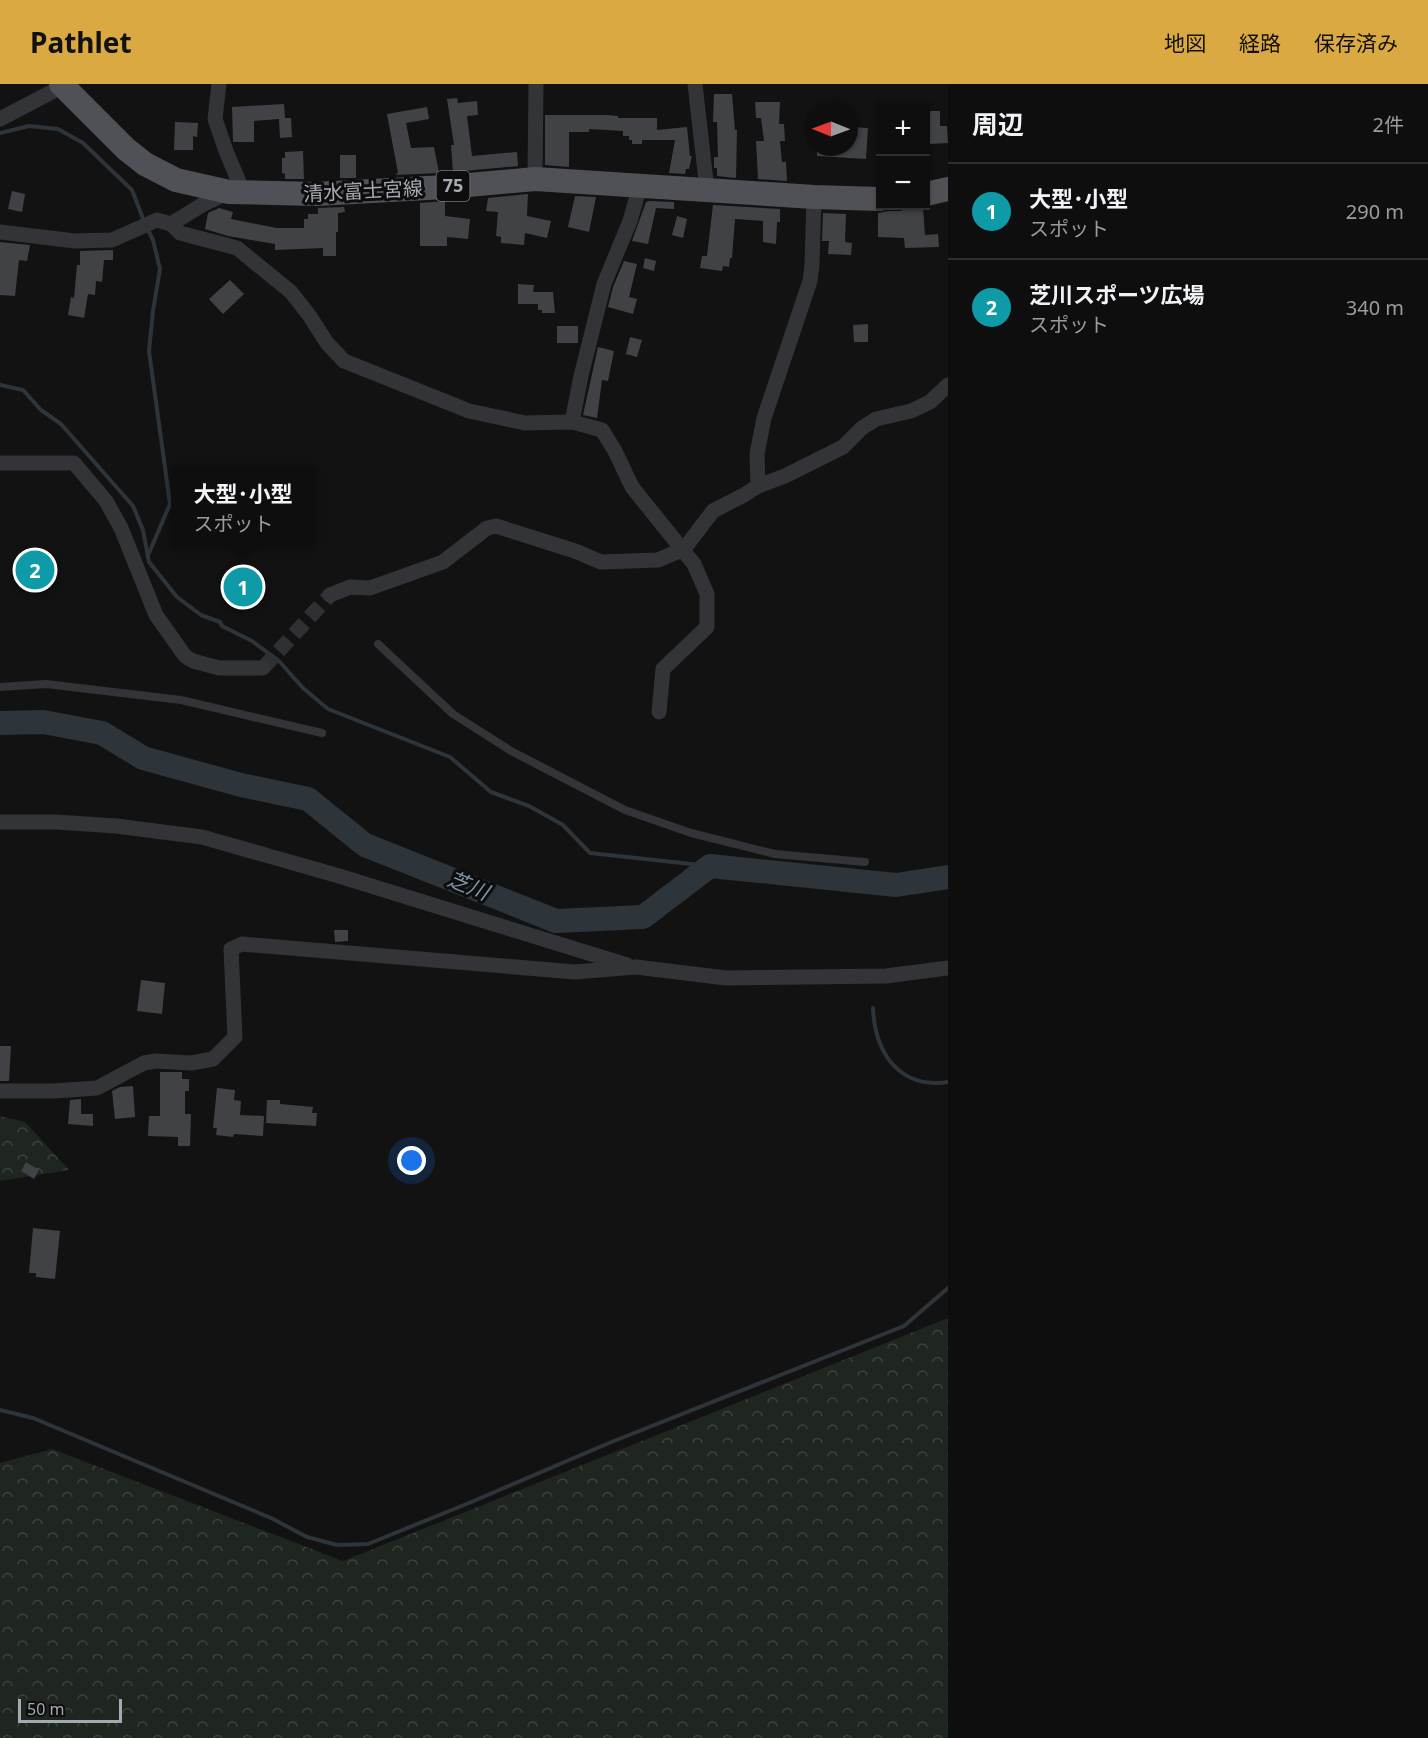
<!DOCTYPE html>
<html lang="ja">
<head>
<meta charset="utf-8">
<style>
  body { margin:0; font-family:"Noto Sans","Noto Sans JP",sans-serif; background:#1c1c1c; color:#f1f3f6 }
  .controls { position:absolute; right:18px; top:18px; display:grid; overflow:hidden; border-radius:0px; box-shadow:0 2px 4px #0004 }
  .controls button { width:54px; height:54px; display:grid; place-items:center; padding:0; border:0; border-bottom:2px solid #2e2e2e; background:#0e0e0e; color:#f1f3f6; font:30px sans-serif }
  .compass { position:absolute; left:804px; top:18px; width:54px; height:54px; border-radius:50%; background:#0e0e0e; box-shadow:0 2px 4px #0004; rotate:271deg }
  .scale { position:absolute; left:18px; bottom:15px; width:104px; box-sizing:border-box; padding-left:6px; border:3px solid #a5a9b2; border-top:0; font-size:16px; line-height:21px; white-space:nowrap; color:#a5a9b2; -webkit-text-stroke:4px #0d0d0e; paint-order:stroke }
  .you { position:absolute; left:412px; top:1077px; width:21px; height:21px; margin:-15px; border:4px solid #fff; border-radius:50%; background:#1a73e8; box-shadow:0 0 0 9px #1a73e833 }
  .badge { display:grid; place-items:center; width:39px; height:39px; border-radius:50%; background:#dba942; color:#fff; font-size:20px; font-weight:700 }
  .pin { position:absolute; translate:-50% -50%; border:3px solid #fff; box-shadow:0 2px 6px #0006 }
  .popup { position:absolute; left:171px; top:383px; width:144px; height:78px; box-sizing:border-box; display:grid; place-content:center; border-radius:0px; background:#0e0e0e; filter:drop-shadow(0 2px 4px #0005); font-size:20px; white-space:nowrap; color:#9b9c9e }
  .popup b { font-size:22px; color:#f1f3f6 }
  .popup::after { content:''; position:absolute; left:50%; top:100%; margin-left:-12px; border:12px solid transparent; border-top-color:#0e0e0e }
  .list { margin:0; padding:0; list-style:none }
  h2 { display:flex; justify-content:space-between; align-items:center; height:78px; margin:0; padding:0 24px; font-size:26px }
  h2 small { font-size:20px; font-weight:400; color:#9b9c9e }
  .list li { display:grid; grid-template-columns:39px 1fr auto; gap:18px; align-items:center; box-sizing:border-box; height:96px; padding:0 24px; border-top:2px solid #2e2e2e }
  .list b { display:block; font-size:22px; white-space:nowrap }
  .list p { margin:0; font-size:20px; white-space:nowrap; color:#9b9c9e }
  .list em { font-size:20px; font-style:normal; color:#9b9c9e }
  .map { position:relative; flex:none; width:948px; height:1654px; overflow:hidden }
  header { display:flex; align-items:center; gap:36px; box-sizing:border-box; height:84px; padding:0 30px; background:#dba942; color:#111 }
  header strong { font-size:28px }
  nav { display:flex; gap:33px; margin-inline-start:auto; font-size:21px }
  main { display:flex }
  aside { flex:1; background:#0e0e0e }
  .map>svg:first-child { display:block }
  .forest { fill:url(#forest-crowns) }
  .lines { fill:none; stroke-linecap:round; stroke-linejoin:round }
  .stream { stroke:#2d343a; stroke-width:4 }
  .river { stroke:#2d343a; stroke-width:24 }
  .building { fill:#414246 }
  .minor-tunnel { stroke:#2f3033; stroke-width:15; stroke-dasharray:15 8; stroke-linecap:butt }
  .service { stroke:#333438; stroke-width:8 }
  .minor { stroke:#333438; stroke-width:15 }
  .primary { stroke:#505156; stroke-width:24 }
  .labels { text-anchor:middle; stroke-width:6; stroke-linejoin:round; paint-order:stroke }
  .shield { fill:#0d0d0e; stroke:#777a81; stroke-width:1.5 }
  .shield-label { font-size:18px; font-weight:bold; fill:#a5a9b2 }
  .street-label { font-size:20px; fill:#a5a9b2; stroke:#0d0d0e }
  .water-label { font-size:21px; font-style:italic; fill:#8095a9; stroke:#0d0d0e }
</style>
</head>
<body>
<header>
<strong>Pathlet</strong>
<nav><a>地図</a><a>経路</a><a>保存済み</a></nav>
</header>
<main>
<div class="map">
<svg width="948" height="1654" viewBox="0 0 948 1654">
  <defs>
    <pattern id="forest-crowns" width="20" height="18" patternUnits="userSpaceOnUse" patternTransform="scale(1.5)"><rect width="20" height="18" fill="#1f251f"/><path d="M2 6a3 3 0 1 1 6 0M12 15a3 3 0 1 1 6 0" fill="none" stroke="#3d423d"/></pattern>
  </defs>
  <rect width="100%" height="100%" fill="#121213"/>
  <!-- forest -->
  <g class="forest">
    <polygon points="0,1032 25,1038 69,1086 0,1097"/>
    <polygon points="948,1234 948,1654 0,1654 0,1379 52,1365 343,1477"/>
  </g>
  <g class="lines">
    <!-- stream -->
    <g class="stream">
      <polyline points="0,49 29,42 58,45 83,59 132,106 144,137"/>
      <polyline points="147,144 153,156 160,185 153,227 149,267 170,420 149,469"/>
      <polyline points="0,301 23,306 41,326 61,340 133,422 143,446 149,478 177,513 201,531 220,538 222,542 252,557 279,577 303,604 328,625 450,673 491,708 529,722 563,741 590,769 710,782"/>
      <path d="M873,924c2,45 26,81 75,74"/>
      <polyline points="0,1326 33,1334 271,1434 307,1453 337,1461 368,1460 469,1419 609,1359 904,1242 948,1204"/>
    </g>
    <!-- river -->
    <polyline class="river" points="0,639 43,638 102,649 143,674 241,701 308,715 365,761 556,837 643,833 710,782 896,801 948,793"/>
  </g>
  <!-- building -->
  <g class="building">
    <polygon points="714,10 732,10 735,46 737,46 736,94 717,92 717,84 714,84 714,73 718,73 717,38 713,38"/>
    <polygon points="457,14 458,19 477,17 478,31 467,32 472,72 517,68 518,82 453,88 451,61 454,61 447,15"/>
    <polygon points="755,18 780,18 779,40 784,40 785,57 780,57 782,78 786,78 787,97 758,95 756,57 764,57 761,34 756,34"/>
    <polygon points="284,20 285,34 291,34 292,53 280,54 279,35 254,37 254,58 233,58 232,23"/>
    <polygon points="427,23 429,35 406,39 411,64 434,63 439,89 395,91 398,89 387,30"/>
    <polygon points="926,27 940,27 940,42 947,42 948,59 930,60 929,55 926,55"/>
    <polygon points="545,31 607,31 618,32 618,34 657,34 657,46 687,43 690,72 692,72 689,85 686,85 685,90 669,89 675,56 642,56 642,60 632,60 632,56 629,56 629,52 623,52 623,47 589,45 589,48 569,48 569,83 545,81"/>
    <polygon points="175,38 198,39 197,53 193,52 193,66 174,66"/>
    <polygon points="849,43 868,44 866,75 817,72 817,63 849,63"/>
    <polygon points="303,67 304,95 285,95 285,90 282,89 282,74 285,74 285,68"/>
    <rect x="340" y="71" width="16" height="23"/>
    <polygon points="12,107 25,110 22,128 8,125"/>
    <polygon points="528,110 527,132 551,137 547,154 525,149 524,161 501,159 501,153 496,152 498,128 486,127 488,114"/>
    <polygon points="575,112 596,113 589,148 568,143"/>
    <polygon points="445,117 445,132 470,135 468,155 447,153 447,162 420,162 420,119"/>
    <polygon points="649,117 674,118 674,125 656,124 648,160 632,157 646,118"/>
    <polygon points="713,121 780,125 780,138 777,138 776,160 763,158 763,137 735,135 732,174 730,174 729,183 723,182 722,187 700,184 702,172 707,172"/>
    <polygon points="919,122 923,124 925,151 938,150 939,163 905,164 904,154 878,153 878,129 888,127 902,127 901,123"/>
    <polygon points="344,123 345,128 338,129 338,148 336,148 336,172 323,172 323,164 275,166 275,160 228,152 205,145 208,129 219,124 233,128 231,135 277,144 304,144 304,135 308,135 308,130 318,130 318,124"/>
    <polygon points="823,129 846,130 845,158 852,159 851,171 828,170 829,157 822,157"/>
    <polygon points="677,132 687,135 683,154 672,151"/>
    <polygon points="0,158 30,161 27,177 19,176 15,212 0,211"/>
    <polygon points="113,166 113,176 104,176 102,198 96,197 95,211 88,210 84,234 68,231 71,213 74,214 77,181 80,181 80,167"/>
    <polygon points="645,174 656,177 654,187 643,184"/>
    <polygon points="624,177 637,180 629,213 637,215 633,230 608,223 613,203"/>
    <polygon points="230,196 244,210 223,230 209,215"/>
    <polygon points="518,200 534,201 533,208 553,208 555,229 542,229 542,226 538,226 538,220 518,220"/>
    <polygon points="868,240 868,258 854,258 853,241"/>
    <rect x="557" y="242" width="21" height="17"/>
    <polygon points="630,253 642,256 637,273 626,270"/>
    <polygon points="598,263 614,267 608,297 602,296 597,334 583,331"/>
    <polygon points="334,846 348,846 348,857 335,858"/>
    <polygon points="141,896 165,899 162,930 137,927"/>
    <polygon points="0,962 11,962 9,997 0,997"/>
    <polygon points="160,988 182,988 182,995 189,995 189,1007 185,1007 185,1030 191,1030 190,1062 178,1062 178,1053 148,1052 149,1032 160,1032"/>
    <polygon points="133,1002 135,1033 115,1035 112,1007 120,1003"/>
    <polygon points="217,1004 235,1006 234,1016 241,1017 240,1031 264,1032 263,1052 234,1050 233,1053 216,1051 217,1044 213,1044"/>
    <polygon points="81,1015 81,1030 93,1030 93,1042 68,1040 70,1016"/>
    <polygon points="267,1016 280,1016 280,1020 313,1023 312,1029 317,1029 316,1042 266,1039"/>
    <polygon points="26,1078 39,1086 34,1095 21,1087"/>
    <polygon points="33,1144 60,1147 55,1195 36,1193 36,1189 29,1189"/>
  </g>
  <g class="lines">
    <!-- minor-tunnel -->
    <polyline class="minor-tunnel" points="263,584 330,511"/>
    <!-- service -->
    <g class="service">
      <polyline points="378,560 453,630 511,667 625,726 691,749 775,770 865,778"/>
      <polyline points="0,603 46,600 181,616 322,649"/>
    </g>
    <!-- minor -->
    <g class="minor">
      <polyline points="219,0 215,35 226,67 244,110"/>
      <polyline points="695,0 707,106"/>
      <polyline points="0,35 63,2"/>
      <polyline points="535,95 536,0"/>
      <polyline points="171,140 180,149 237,164 291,208 309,231 327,259 344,277 469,327 525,339 572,338 602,346 615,367 632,403 694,480 707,510 707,543 663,585 659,628"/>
      <polyline points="0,148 75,157 112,156 157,136 171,140 202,121 229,108"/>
      <polyline points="572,338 581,292 604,200 630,137 640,102"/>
      <polyline points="0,379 74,379 106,417 121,444 156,531 185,572 193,577 219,584 263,584"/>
      <polyline points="758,402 757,370 764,334 810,197 812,181 814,113"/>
      <polyline points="330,511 350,503 370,504 443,478 487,444 496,442 575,467 601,478 658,476 684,465 713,427 744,411 758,402 785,392 843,363 862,344 876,335 911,327 930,318 948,301"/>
      <polyline points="0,738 56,738 116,742 202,753 339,792 627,881"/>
      <polyline points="0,1007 54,1007 97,1004 144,979 156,977 191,979 213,975 235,953 231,865 242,860 575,888 636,883 726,894 886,892 948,884"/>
    </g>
    <!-- primary -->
    <g class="primary">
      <polyline points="61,0 126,65 145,80 176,96 229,108 316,110 446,103 535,95 814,113 880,115"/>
      <polyline points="926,110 948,105"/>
    </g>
  </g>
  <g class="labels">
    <!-- shield labels -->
    <rect class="shield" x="436.5" y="87" width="33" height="30" rx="4.5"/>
    <g class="shield-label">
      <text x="453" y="108">75</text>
    </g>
    <!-- street labels -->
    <g class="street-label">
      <text transform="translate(363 107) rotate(-3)" y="7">清水富士宮線</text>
    </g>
    <!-- water labels -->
    <g class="water-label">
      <text transform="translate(468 802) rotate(22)" y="7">芝川</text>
    </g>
  </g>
</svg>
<div class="controls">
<button>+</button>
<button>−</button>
</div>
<svg class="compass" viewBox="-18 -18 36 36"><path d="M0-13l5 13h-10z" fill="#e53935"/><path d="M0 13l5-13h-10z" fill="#9b9c9e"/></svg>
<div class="scale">50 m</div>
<div class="you"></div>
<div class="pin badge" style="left:243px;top:503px;background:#0f9aa8">1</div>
<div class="popup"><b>大型･小型</b>スポット</div>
<div class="pin badge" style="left:35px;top:486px;background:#0f9aa8">2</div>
</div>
<aside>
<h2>周辺<small>2件</small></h2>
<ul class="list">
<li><span class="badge" style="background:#0f9aa8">1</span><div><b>大型･小型</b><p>スポット</p></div><em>290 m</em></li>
<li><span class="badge" style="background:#0f9aa8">2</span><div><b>芝川スポーツ広場</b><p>スポット</p></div><em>340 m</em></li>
</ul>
</aside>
</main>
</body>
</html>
